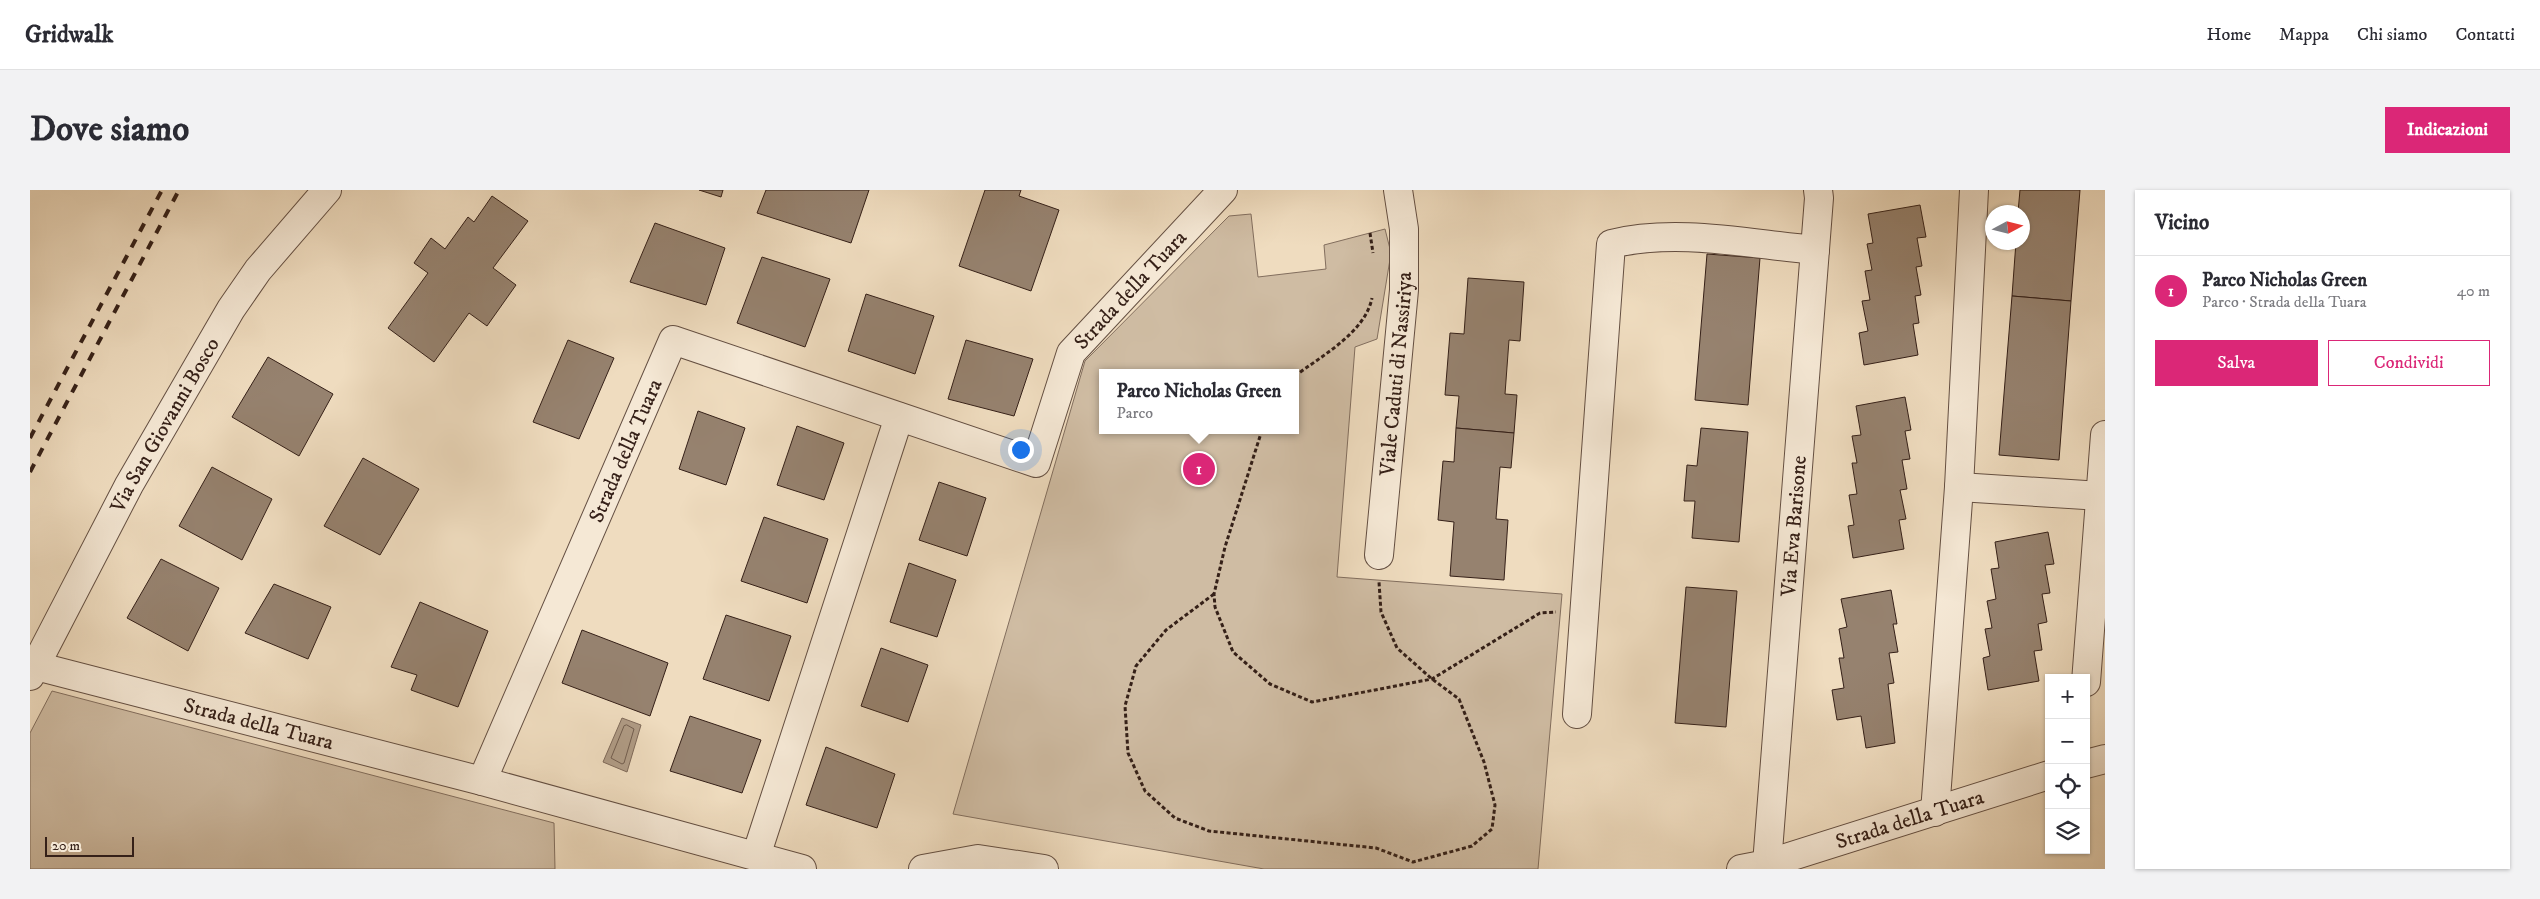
<!DOCTYPE html>
<html lang="it">
<head>
<meta charset="utf-8">
<style>
  body { margin:0; font-family:"IM FELL DW Pica",serif; background:#f2f2f3; color:#2b2b33 }
  .controls { position:absolute; right:15px; bottom:15px; display:grid; overflow:hidden; border-radius:0px; box-shadow:0 1px 4px #0004 }
  .controls button { width:45px; height:45px; display:grid; place-items:center; padding:0; border:0; border-bottom:1px solid #e1e1e2; background:#fff; color:#2b2b33; font:25px sans-serif }
  .compass { position:absolute; left:1955px; top:15px; width:45px; height:45px; border-radius:50%; background:#fff; box-shadow:0 1px 4px #0004; rotate:83deg }
  .scale { position:absolute; left:15px; bottom:12px; width:89px; box-sizing:border-box; padding-left:5px; border:2px solid #352018; border-top:0; font-size:14px; line-height:18px; white-space:nowrap; color:#352018; -webkit-text-stroke:4px #f5e8d5; paint-order:stroke }
  .you { position:absolute; left:990px; top:259px; width:18px; height:18px; margin:-12px; border:4px solid #fff; border-radius:50%; background:#1a73e8; box-shadow:0 0 0 8px #1a73e833 }
  .badge { display:grid; place-items:center; width:32px; height:32px; border-radius:50%; background:#db2777; color:#fff; font-size:16px; font-weight:700 }
  .pin { position:absolute; translate:-50% -50%; border:2px solid #fff; box-shadow:0 1px 5px #0006 }
  .popup { position:absolute; left:1069px; top:179px; width:200px; height:65px; box-sizing:border-box; display:grid; place-content:center; border-radius:0px; background:#fff; filter:drop-shadow(0 1px 4px #0005); font-size:16px; white-space:nowrap; color:#7c7c81 }
  .popup b { font-size:19px; color:#2b2b33 }
  .popup::after { content:''; position:absolute; left:50%; top:100%; margin-left:-10px; border:10px solid transparent; border-top-color:#fff }
  .list { margin:0; padding:0; list-style:none }
  h2 { display:flex; justify-content:space-between; align-items:center; height:65px; margin:0; padding:0 20px; font-size:21px }
  h2 small { font-size:16px; font-weight:400; color:#7c7c81 }
  .list li { display:grid; grid-template-columns:32px 1fr auto; gap:15px; align-items:center; box-sizing:border-box; height:70px; padding:0 20px; border-top:1px solid #e1e1e2 }
  .list b { display:block; font-size:19px; white-space:nowrap }
  .list p { margin:0; font-size:16px; white-space:nowrap; color:#7c7c81 }
  .list em { font-size:16px; font-style:normal; color:#7c7c81 }
  .actions { display:flex; gap:10px; padding:15px 20px }
  .actions a { flex:1; padding:11px 0; border:1px solid #db2777; border-radius:0px; text-align:center; font-size:18px; color:#db2777 }
  .actions .main { background:#db2777; color:#fff }
  .icon { flex:none; width:28px; height:28px; fill:none; stroke:currentColor; stroke-width:2; stroke-linecap:round; stroke-linejoin:round }
  .map { position:relative; flex:none; width:2075px; height:679px; overflow:hidden; border-radius:0px }
  header { display:flex; align-items:center; gap:30px; box-sizing:border-box; height:70px; padding:0 25px; background:#fff; border-bottom:1px solid #e1e1e2 }
  header strong { font-size:24px }
  nav { display:flex; gap:28px; margin-inline-start:auto; font-size:18px }
  .intro { display:flex; align-items:center; justify-content:space-between; box-sizing:border-box; height:120px; padding:0 30px }
  h1 { margin:0; font-size:35px }
  .button { padding:12px 22px; border-radius:0px; background:#db2777; color:#fff; font-size:18px; font-weight:700 }
  main { display:flex; gap:30px; padding:0 30px }
  aside { flex:1; background:#fff; border-radius:0px; box-shadow:0 1px 4px #0004 }
  .map>svg:first-child { display:block }
  .green { fill:#cfbca3; stroke:#826e5e; fill-rule:evenodd }
  .water { fill:#b09c86; stroke:#7f6a5a }
  .lines { fill:none; stroke-linecap:round; stroke-linejoin:round }
  .shore { stroke:#725e4f; stroke-width:1 }
  .building { fill:#96826f; stroke:#352018 }
  .minor-casing { stroke:#644f42; stroke-width:30 }
  .path { stroke:#352018; stroke-width:3; stroke-dasharray:4 2.5; stroke-linecap:butt }
  .minor { stroke:#f5e8d5; stroke-width:28 }
  .rail { stroke:#352018; stroke-width:4; stroke-dasharray:9 9; stroke-linecap:butt }
  .labels { text-anchor:middle; stroke-width:4.5; stroke-linejoin:round; paint-order:stroke }
  .street-label { font-size:21px; fill:#352018; stroke:#f5e8d5 }
</style>
</head>
<body>
<header>
<strong>Gridwalk</strong>
<nav><a>Home</a><a>Mappa</a><a>Chi siamo</a><a>Contatti</a></nav>
</header>
<div class="intro"><h1>Dove siamo</h1><a class="button">Indicazioni</a></div>
<main>
<div class="map">
<svg width="2075" height="679" viewBox="0 0 2075 679">
  <rect width="100%" height="100%" fill="#efdcbf"/>
  <filter id="stains"><feTurbulence type="fractalNoise" baseFrequency=".004" numOctaves="4"/><feColorMatrix values="0 0 0 0 .2 0 0 0 0 .09 0 0 0 0 .02 0 0 0 .5 -.17"/></filter>
  <radialGradient id="worn" r=".72"><stop offset=".6" stop-color="#630" stop-opacity="0"/><stop offset="1" stop-color="#630" stop-opacity=".3"/></radialGradient>
  <!-- green -->
  <g class="green">
    <path d="M1221,24l7,63 68,-8 -2,-24 61,-16 6,24 -14,86 -22,8 -18,230 225,17 -24,275h-274l-311,-55 132,-453 144,-145zM1073,183h192v57h-192z"/>
    <polygon points="22,501 524,633 525,679 0,679 0,543"/>
  </g>
  <!-- water -->
  <polygon class="water" points="592,528 611,535 597,582 573,572"/>
  <g class="lines">
    <!-- shore -->
    <polygon class="shore" points="597,535 604,539 594,573 592,574 581,568 594,536"/>
  </g>
  <!-- building -->
  <g class="building">
    <polygon points="669,0 693,0 691,7"/>
    <polygon points="736,0 839,0 821,53 727,23"/>
    <polygon points="955,0 991,0 989,6 1029,20 1001,101 929,76"/>
    <polygon points="1990,0 2050,0 2041,111 1982,106 1986,52 1992,52 1992,22 1988,22"/>
    <polygon points="462,6 498,31 463,78 486,95 457,136 439,123 404,172 358,138 398,83 384,73 401,48 415,59 438,27 444,32"/>
    <polygon points="1890,15 1896,47 1887,48 1892,76 1886,77 1891,105 1885,106 1889,133 1883,134 1888,165 1834,175 1829,143 1838,141 1832,111 1840,110 1835,81 1842,80 1837,54 1843,53 1838,24"/>
    <polygon points="625,33 695,58 676,115 600,92"/>
    <polygon points="1677,64 1730,68 1718,215 1665,210"/>
    <polygon points="732,67 800,89 775,157 707,133"/>
    <polygon points="1438,88 1494,92 1490,151 1479,150 1475,204 1487,205 1484,243 1426,238 1429,206 1415,205 1420,143 1434,144"/>
    <polygon points="836,104 904,126 885,184 818,161"/>
    <polygon points="1982,106 2041,111 2029,270 1969,265"/>
    <polygon points="538,150 584,168 549,249 503,232"/>
    <polygon points="936,150 1003,169 984,226 918,209"/>
    <polygon points="238,167 303,204 269,266 202,227"/>
    <polygon points="1875,207 1881,240 1875,241 1880,269 1872,270 1877,299 1870,300 1876,329 1869,330 1874,359 1823,368 1818,336 1824,335 1819,305 1827,304 1822,273 1827,273 1822,246 1831,245 1826,216"/>
    <polygon points="668,221 715,238 696,295 649,279"/>
    <polygon points="767,236 814,253 794,310 747,295"/>
    <polygon points="1426,238 1484,243 1481,278 1470,277 1466,329 1478,330 1474,390 1420,386 1424,332 1408,330 1413,271 1424,272"/>
    <polygon points="1671,238 1718,242 1709,352 1662,348 1665,311 1654,311 1657,275 1667,276"/>
    <polygon points="333,268 389,299 350,365 294,336"/>
    <polygon points="182,277 242,309 212,370 149,336"/>
    <polygon points="909,292 956,308 937,366 889,350"/>
    <polygon points="734,327 798,349 777,413 711,391"/>
    <polygon points="2018,342 2024,374 2015,375 2020,403 2012,404 2017,432 2008,434 2012,460 2004,461 2009,491 1958,500 1953,468 1960,466 1955,439 1962,438 1957,411 1966,409 1961,379 1969,378 1965,352"/>
    <polygon points="131,369 189,398 158,461 97,428"/>
    <polygon points="879,373 926,390 907,447 860,432"/>
    <polygon points="244,394 301,417 278,469 215,443"/>
    <polygon points="1656,397 1707,401 1696,537 1645,533"/>
    <polygon points="1861,400 1867,434 1863,434 1868,462 1859,463 1864,493 1858,494 1865,553 1836,558 1831,526 1807,530 1802,500 1814,498 1809,468 1814,468 1809,439 1817,437 1811,409"/>
    <polygon points="390,412 458,441 428,517 381,500 387,485 361,477"/>
    <polygon points="696,425 761,446 739,511 673,489"/>
    <polygon points="552,440 638,473 620,526 532,493"/>
    <polygon points="851,458 898,475 878,532 831,516"/>
    <polygon points="660,526 731,550 712,603 640,581"/>
    <polygon points="796,557 865,584 847,638 776,615"/>
  </g>
  <g class="lines">
    <defs>
      <g id="minor">
        <polyline points="1929,297 2071,306"/>
        <path id="s1" d="M1349,365l25,-265v-61l-6,-39"/>
        <path id="s2" d="M6,476l446,115 320,88"/>
        <path id="s3" d="M0,486l99,-191 102,-176 27,-39 69,-80"/>
        <polyline points="2056,492 2075,245"/>
        <path d="M1547,524l34,-470c66,-16 137,0 204,6"/>
        <polyline points="2056,574 2075,569"/>
        <path id="s4" d="M452,591l191,-441 363,123 35,-110 152,-163"/>
        <polyline points="1905,622 1929,297 1944,0"/>
        <polyline points="726,666 869,227"/>
        <path id="s5" d="M1737,674l52,-666 -1,-8"/>
        <polyline points="893,679 948,669 1014,679"/>
        <path id="s6" d="M1711,679l26,-5 282,-89"/>
      </g>
    </defs>
    <!-- minor casing -->
    <use href="#minor" class="minor-casing"/>
    <!-- path -->
    <g class="path">
      <polyline points="1340,43 1343,63"/>
      <path d="M1265,186c26,-20 70,-43 77,-78"/>
      <polyline points="1232,240 1195,357 1184,404 1185,417 1203,462 1240,494 1282,512 1402,489 1510,423 1526,422"/>
      <polyline points="1184,404 1136,440 1106,476 1095,516 1098,563 1115,601 1145,628 1179,641 1346,658 1383,672 1442,656 1462,639 1465,615 1454,572 1429,509 1402,489 1367,458 1351,422 1349,392"/>
    </g>
    <!-- minor -->
    <use href="#minor" class="minor"/>
    <!-- rail -->
    <g class="rail">
      <polyline points="0,248 132,0"/>
      <polyline points="0,282 149,0"/>
    </g>
  </g>
  <g class="labels">
    <!-- street labels -->
    <g class="street-label">
      <text dy="7" stroke="none"><textPath href="#s4" startOffset="1066">Strada della Tuara</textPath></text>
      <text dy="7" stroke="none"><textPath href="#s1" startOffset="182">Viale Caduti di Nassiriya</textPath></text>
      <text dy="7" stroke="none"><textPath href="#s3" startOffset="285">Via San Giovanni Bosco</textPath></text>
      <text dy="7" stroke="none"><textPath href="#s4" startOffset="360">Strada della Tuara</textPath></text>
      <text dy="7" stroke="none"><textPath href="#s5" startOffset="339">Via Eva Barisone</textPath></text>
      <text dy="7" stroke="none"><textPath href="#s2" startOffset="230">Strada della Tuara</textPath></text>
      <text dy="7" stroke="none"><textPath href="#s6" startOffset="176">Strada della Tuara</textPath></text>
    </g>
  </g>
  <rect width="100%" height="100%" filter="url(#stains)"/>
  <rect width="100%" height="100%" fill="url(#worn)"/>
</svg>
<div class="controls">
<button>+</button>
<button>−</button>
<button><svg class="icon" aria-label="locate" viewBox="0 0 24 24"><circle cx="12" cy="12" r="6"/><path d="M12 2v4M12 18v4M2 12h4M18 12h4"/></svg></button>
<button><svg class="icon" aria-label="layers" viewBox="0 0 24 24"><path d="M12 4l9 5-9 5-9-5zM3 14l9 5 9-5"/></svg></button>
</div>
<svg class="compass" viewBox="-18 -18 36 36"><path d="M0-13l5 13h-10z" fill="#e53935"/><path d="M0 13l5-13h-10z" fill="#7c7c81"/></svg>
<div class="scale">20 m</div>
<div class="you"></div>
<div class="pin badge" style="left:1169px;top:279px">1</div>
<div class="popup"><b>Parco Nicholas Green</b>Parco</div>
</div>
<aside>
<h2>Vicino<small></small></h2>
<ul class="list">
<li><span class="badge">1</span><div><b>Parco Nicholas Green</b><p>Parco · Strada della Tuara</p></div><em>40 m</em></li>
</ul>
<div class="actions"><a class="main">Salva</a><a>Condividi</a></div>
</aside>
</main>
</body>
</html>
